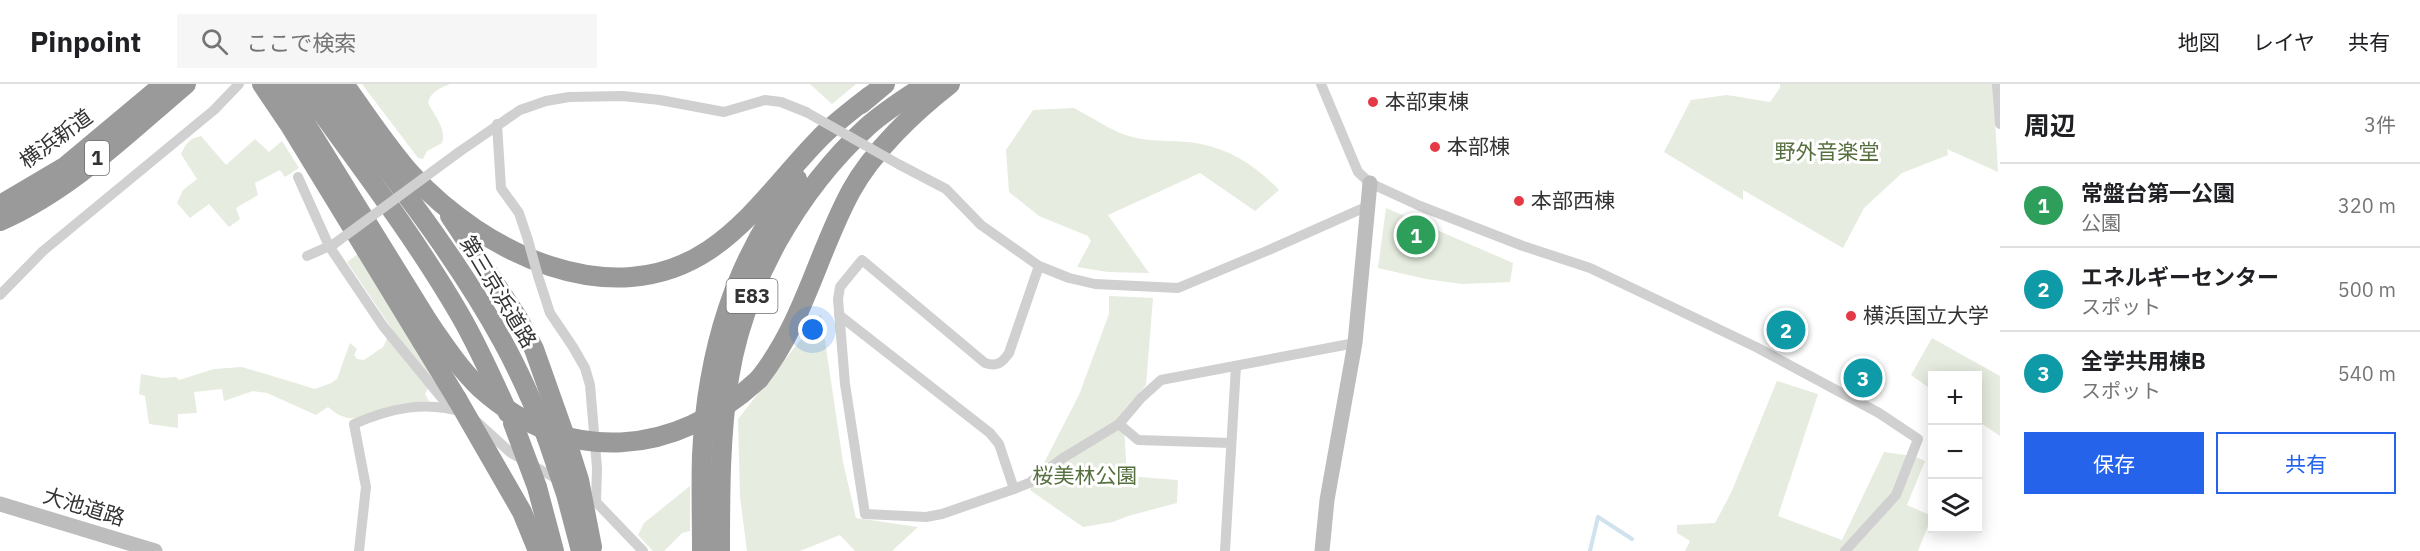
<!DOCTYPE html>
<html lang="ja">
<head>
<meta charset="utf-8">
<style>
  body { margin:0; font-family:"IBM Plex Sans","Noto Sans JP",sans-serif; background:#f6f6f6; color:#202124 }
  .controls { position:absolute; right:18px; bottom:18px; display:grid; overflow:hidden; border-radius:0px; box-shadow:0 3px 15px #0003 }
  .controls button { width:54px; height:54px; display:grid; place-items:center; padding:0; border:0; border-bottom:2px solid #e0e0e0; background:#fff; color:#202124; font:30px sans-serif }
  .you { position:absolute; left:813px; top:246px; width:21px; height:21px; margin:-15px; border:4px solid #fff; border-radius:50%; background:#1a73e8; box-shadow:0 0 0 9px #1a73e833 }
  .badge { display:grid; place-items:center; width:39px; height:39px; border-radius:50%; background:#2563eb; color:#fff; font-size:20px; font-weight:700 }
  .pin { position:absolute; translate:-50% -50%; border:3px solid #fff; box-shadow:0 2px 6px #0006 }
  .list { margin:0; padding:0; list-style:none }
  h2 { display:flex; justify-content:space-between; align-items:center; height:78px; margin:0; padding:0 24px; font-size:26px }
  h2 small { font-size:20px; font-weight:400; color:#757577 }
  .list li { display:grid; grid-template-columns:39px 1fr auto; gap:18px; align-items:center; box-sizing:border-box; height:84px; padding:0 24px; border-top:2px solid #e0e0e0 }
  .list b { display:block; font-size:22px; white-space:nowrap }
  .list p { margin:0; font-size:20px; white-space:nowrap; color:#757577 }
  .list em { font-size:20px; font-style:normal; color:#757577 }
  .actions { display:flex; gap:12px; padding:18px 24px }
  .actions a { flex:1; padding:14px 0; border:2px solid #2563eb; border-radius:0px; text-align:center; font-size:21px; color:#2563eb }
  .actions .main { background:#2563eb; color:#fff }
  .icon { flex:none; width:33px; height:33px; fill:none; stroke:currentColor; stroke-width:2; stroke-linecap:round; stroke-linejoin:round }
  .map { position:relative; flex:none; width:2000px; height:467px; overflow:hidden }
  header { display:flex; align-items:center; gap:36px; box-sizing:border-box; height:84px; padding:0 30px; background:#fff; border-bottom:2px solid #e0e0e0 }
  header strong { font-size:28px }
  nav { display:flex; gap:33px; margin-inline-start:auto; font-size:21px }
  .search { width:420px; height:54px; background:#f6f6f6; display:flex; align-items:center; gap:15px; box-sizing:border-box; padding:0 21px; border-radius:0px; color:#757577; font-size:22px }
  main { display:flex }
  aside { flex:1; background:#fff }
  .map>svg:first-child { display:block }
  .green { fill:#e6ecdf }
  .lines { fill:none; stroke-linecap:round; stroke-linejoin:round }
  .stream { stroke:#cfe2ee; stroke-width:4 }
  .street { stroke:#d0d0d0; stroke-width:10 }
  .secondary { stroke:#bdbdbd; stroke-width:15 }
  .highway { stroke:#9a9a9a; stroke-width:20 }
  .street-bridge { stroke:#d0d0d0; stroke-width:10 }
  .highway-bridge { stroke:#9a9a9a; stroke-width:20 }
  .poi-dot { fill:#e63946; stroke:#fff; stroke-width:2 }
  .labels { text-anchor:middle; stroke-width:6; stroke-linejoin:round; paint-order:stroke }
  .shield { fill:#fff; stroke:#707070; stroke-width:1.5 }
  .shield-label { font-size:20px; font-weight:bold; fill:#333 }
  .poi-label { font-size:21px; fill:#333; stroke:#fff; text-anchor:start }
  .street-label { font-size:21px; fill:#333; stroke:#fff }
  .park-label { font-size:21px; fill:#56703f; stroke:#fff }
</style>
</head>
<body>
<header>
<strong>Pinpoint</strong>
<div class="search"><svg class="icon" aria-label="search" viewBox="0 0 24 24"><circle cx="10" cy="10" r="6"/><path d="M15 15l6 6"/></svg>ここで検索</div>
<nav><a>地図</a><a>レイヤ</a><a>共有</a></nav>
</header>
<main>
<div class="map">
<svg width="2000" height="467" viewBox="0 0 2000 467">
  <rect width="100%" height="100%" fill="#fff"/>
  <!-- green -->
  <g class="green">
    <path d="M362,0h88c-10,4 -20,8 -22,19 6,12 19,26 14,40l-15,8 -4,8 -5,-1z"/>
    <polygon points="810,0 856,0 832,20"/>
    <polygon points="1780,0 1993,0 1998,88 1947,65 1948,71 1902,89 1864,124 1843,164 1743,106 1743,116 1664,68 1691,16 1727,11 1770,18 1780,4"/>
    <path d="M1074,24c18,9 38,24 58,29 22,6 46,2 69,7 31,6 56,23 78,46l-24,21 -55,-38 -92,42 41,58 -41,-1 -31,-5 14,-26 -3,-5 -49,-20 -30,-24 -3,-42 27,-40z"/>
    <path d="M201,52l25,29 29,-26 14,13 13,-11 17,27 -14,9 -5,-7 -25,13 3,12 -22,13 4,11 -11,8 -20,-23 -19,14 -13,-15 6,-13 14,-11 -16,-25c5,-11 9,-16 20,-18z"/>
    <polygon points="1386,124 1513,179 1510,198 1462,200 1426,195 1378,184"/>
    <path d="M358,170l77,127 -7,7 -3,6 4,7c-10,1 -20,1 -29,3 -30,6 -45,27 -72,3l-12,8 -49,-22 -14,-2 -29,10 -2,-12 -28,3 3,21 -19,1v14l-29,-4 -4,-28 -6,-2 2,-20 21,4 14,-1 3,3 35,-11 28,-2 73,22 16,-6 6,-4 13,-36 7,6 -3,6 3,4 7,1 19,-13 4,-8 9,-4 -49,-73z"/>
    <polygon points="1109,212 1153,214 1146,301 1123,327 1127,392 1178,396 1177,419 1128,432 1113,438 1083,443 1030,406 1079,311 1109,230"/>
    <polygon points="821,230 843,378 856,434 918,443 892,467 855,467 840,451 800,467 747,467 740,413 738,335"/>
    <polygon points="1932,254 2000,292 2000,352 1978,337 1978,292 1932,292 1932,306 1911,291"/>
    <polygon points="1777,297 1818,310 1778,432 1842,456 1884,368 1913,372 1925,377 1907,421 1932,432 1918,467 1685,467 1690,457 1677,449 1677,441 1715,439 1731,409"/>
    <polygon points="690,402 690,447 682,449 664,467 653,467 638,451 644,439"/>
  </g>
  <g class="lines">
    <!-- stream -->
    <polyline class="stream" points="1590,467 1598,433 1632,455"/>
    <!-- street -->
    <g class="street">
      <polyline points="1321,0 1358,88 1370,99 1420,122 1523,162 1590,184 1756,263 1879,329 1918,355 1896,411 1845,467"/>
      <polyline points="1997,0 2000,40"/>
      <polyline points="497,40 501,104 519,129 528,156"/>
      <polyline points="459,68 520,26 546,17 569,13 623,12 660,16 724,28 765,16 781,18 806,28"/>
      <polyline points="900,81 946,105 981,141 1039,182 1069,194 1095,200 1178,204 1269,166 1368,122"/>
      <polyline points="298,93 329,162 383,242 450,324"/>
      <polyline points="307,172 334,160"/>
      <path d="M1039,182l-30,87c-7,10 -12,14 -24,10l-123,-103 -22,27 -2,12 7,85 20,130 61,3 16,-3 72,-25 15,-6 34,-25 56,-34 19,16 93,3"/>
      <polyline points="538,192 550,229 573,263 585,284 590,301 597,384 596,418 643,467"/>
      <polyline points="0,211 43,167 214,26 239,0"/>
      <polyline points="839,231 990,349 999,360 1014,405"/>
      <polyline points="477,338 511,369 562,398"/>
      <polyline points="1119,340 1141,314 1161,296 1355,259"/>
      <path d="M359,467l7,-64 -12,-63c37,-16 72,-24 111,-11"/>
      <polyline points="1225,467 1236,282"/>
    </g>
    <!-- secondary -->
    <g class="secondary">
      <polyline points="0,420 155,467"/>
      <polyline points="1322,467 1327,416 1355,259 1370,99"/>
    </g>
    <!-- highway -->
    <g class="highway">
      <polyline points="262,0 291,43 457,315"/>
      <polyline points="281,0 429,239"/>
      <path d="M301,0c54,75 112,150 159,231 18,31 33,65 48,98"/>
      <path d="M323,0c62,84 130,166 180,258 17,31 31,63 44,96"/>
      <path d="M344,0c22,30 43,63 68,91 71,77 199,141 297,75 43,-29 73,-73 109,-110 15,-16 34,-30 52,-44"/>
      <polyline points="861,20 885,0"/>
      <polyline points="0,121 66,82 164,0"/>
      <polyline points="450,132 518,234 534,265 567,358"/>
      <path d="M0,137c71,-31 128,-88 186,-137"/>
      <path d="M759,295c45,-57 58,-125 92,-188 22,-40 63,-79 99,-107"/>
      <path d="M702,467c0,-32 -1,-64 0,-96 5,-103 32,-194 95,-276"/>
      <path d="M720,467c0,-58 0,-116 9,-173 15,-94 69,-188 139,-252 18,-16 39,-29 59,-42"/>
    </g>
    <!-- street-bridge -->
    <g class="street-bridge">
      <polyline points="806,28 900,81"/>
      <polyline points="528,156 538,192"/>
      <polyline points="334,160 459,68"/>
    </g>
    <!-- highway-bridge -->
    <g class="highway-bridge">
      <path d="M429,239c16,23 31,46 51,65 88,79 195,69 279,-9"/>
      <polyline points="457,315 522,428 538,467"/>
      <polyline points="513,339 537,403 554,467"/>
      <polyline points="547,354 566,410 581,467"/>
      <polyline points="567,358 579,396 592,463"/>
    </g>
  </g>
  <!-- markers -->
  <g class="poi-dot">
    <circle cx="1373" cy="18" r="6"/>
    <circle cx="1435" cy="63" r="6"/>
    <circle cx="1519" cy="117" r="6"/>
    <circle cx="1851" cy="232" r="6"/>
  </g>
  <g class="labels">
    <!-- shield labels -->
    <g class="shield">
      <rect x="85" y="57" width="24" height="34" rx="4.5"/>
      <rect x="726.5" y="195" width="51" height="34" rx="4.5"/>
    </g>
    <g class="shield-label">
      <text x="97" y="81">1</text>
      <text x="752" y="219">E83</text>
    </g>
    <!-- poi labels -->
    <g class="poi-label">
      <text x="1385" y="25">本部東棟</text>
      <text x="1447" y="70">本部棟</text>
      <text x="1531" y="124">本部西棟</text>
      <text x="1863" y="239">横浜国立大学</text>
    </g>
    <!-- street labels -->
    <g class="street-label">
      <text transform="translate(56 55) rotate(-36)" y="7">横浜新道</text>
      <text transform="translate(498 208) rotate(59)" y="7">第三京浜道路</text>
      <text transform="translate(84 423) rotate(17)" y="7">大池道路</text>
    </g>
    <!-- park labels -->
    <g class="park-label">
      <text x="1827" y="75">野外音楽堂</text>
      <text x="1085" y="399">桜美林公園</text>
    </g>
  </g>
</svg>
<div class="controls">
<button>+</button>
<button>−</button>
<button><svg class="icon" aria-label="layers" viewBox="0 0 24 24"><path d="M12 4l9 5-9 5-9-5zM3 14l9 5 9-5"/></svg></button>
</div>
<div class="you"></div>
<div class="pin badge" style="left:1416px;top:151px;background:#2e9e5b">1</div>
<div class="pin badge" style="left:1786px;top:246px;background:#0f9aa8">2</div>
<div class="pin badge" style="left:1863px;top:294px;background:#0f9aa8">3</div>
</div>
<aside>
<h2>周辺<small>3件</small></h2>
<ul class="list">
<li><span class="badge" style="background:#2e9e5b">1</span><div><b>常盤台第一公園</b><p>公園</p></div><em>320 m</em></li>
<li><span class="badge" style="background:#0f9aa8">2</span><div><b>エネルギーセンター</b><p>スポット</p></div><em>500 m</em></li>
<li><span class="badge" style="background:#0f9aa8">3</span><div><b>全学共用棟B</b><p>スポット</p></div><em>540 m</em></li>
</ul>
<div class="actions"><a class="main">保存</a><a>共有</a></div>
</aside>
</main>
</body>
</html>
